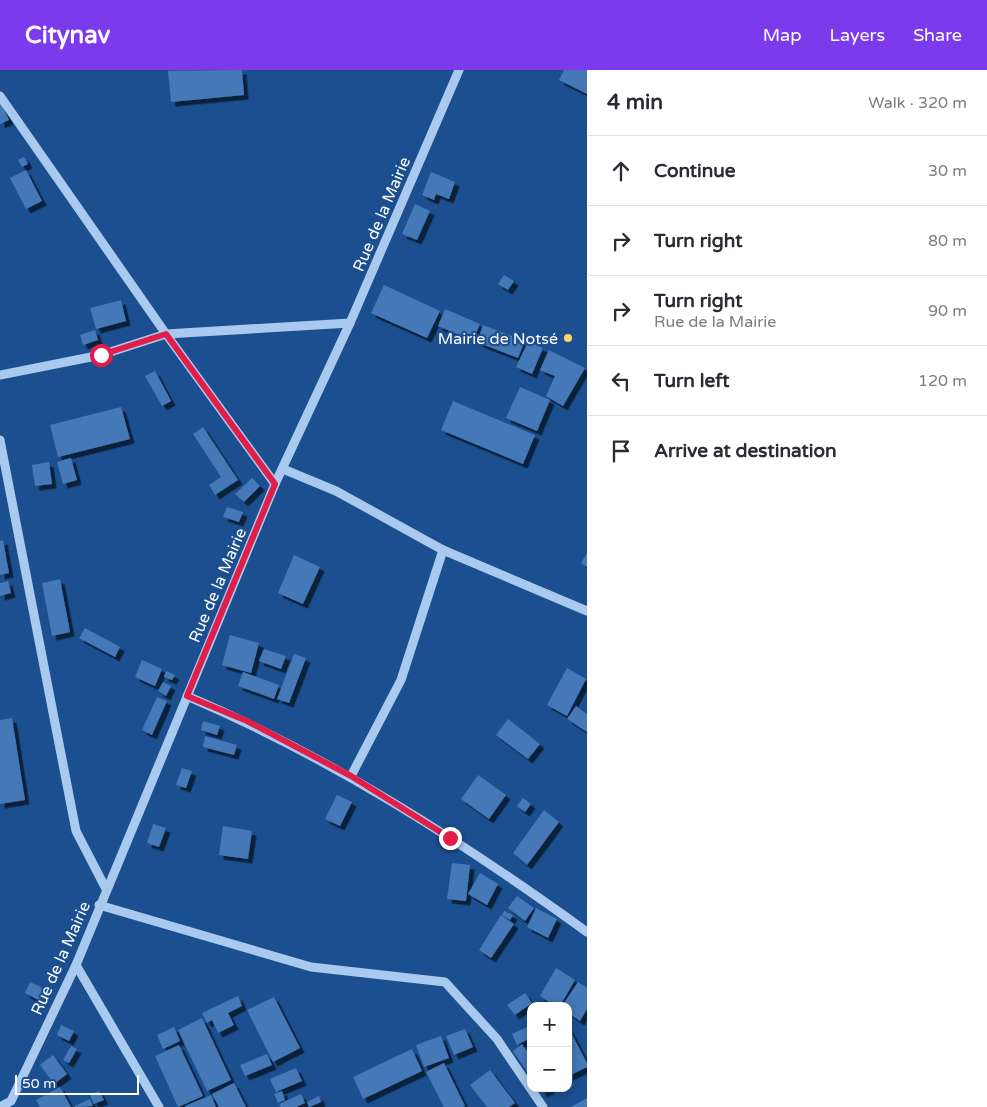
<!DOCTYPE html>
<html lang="en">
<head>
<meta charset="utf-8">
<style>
  body { margin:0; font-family:"Varela Round",sans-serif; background:#f7f7f7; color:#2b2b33 }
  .controls { position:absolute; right:15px; bottom:15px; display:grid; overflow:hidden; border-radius:10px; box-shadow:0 2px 12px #0003 }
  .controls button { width:45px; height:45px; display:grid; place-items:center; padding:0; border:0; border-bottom:1px solid #e1e1e2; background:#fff; color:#2b2b33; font:25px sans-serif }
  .scale { position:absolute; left:15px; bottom:12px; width:124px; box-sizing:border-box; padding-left:5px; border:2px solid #fff; border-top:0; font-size:14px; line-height:18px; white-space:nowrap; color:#fff; -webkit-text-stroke:4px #1b4f8f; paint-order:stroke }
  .stop { position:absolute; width:15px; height:15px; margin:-11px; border:4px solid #e11d48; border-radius:50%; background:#fff }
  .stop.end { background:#e11d48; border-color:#fff; box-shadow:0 1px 5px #0008 }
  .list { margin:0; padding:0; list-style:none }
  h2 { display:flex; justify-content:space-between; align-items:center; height:65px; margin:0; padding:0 20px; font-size:21px }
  h2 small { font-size:16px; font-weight:400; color:#7c7c81 }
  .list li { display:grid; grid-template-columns:32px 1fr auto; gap:15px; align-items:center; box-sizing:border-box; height:70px; padding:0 20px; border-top:1px solid #e1e1e2 }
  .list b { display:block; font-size:19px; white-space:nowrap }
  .list p { margin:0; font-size:16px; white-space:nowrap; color:#7c7c81 }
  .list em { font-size:16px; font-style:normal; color:#7c7c81 }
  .icon { flex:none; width:28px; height:28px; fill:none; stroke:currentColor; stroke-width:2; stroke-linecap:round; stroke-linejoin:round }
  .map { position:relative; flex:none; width:587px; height:1037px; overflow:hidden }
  header { display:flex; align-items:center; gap:30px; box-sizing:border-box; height:70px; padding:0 25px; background:#7c3aed; color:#fff }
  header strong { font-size:24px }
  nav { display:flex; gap:28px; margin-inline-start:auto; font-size:18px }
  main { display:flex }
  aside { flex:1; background:#fff }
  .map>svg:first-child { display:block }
  .building { fill:#4478b7; filter:url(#shadow) }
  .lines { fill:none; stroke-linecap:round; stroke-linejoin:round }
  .minor { stroke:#a9c9ee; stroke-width:9 }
  .route { stroke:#e11d48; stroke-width:6 }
  .poi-dot { fill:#ffd166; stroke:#1b4f8f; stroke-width:2 }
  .labels { text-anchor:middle; stroke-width:4.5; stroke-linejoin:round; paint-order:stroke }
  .street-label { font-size:16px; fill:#fff; stroke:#1b4f8f }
  .poi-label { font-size:16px; fill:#fff; stroke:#1b4f8f; text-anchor:end }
</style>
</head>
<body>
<header>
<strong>Citynav</strong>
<nav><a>Map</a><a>Layers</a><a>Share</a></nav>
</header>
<main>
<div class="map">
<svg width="587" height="1037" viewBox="0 0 587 1037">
  <defs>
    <filter id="shadow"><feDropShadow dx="4.5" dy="4.5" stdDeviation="0" flood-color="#0009"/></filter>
  </defs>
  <rect width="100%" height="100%" fill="#1b4f8f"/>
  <!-- building -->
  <g class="building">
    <polygon points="242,0 244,25 171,32 168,1"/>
    <polygon points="564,0 587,0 587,24 559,10"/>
    <polygon points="0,31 9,50 0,54"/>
    <polygon points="24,87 28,94 22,97 18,90"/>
    <polygon points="26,100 42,131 26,139 10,108"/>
    <polygon points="431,102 455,112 449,129 436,124 434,130 422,125"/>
    <polygon points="415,134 430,141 417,170 402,164"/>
    <polygon points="504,205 514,211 508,220 498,214"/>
    <polygon points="384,215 440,241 427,268 371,243"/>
    <polygon points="121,230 126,251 96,259 90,238"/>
    <polygon points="445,239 480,254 473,271 438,256"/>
    <polygon points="483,255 525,271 518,288 477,272"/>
    <polygon points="95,260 98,270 83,275 80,265"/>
    <polygon points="528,272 543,278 532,304 516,297"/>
    <polygon points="549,280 585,298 563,336 546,326 555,306 540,300"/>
    <polygon points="155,301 171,331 162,336 145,306"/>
    <polygon points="520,317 550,330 537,361 506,348"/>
    <polygon points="453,331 535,365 523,394 441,360"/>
    <polygon points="121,337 130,369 58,387 50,355"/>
    <polygon points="203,357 238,410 215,425 209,415 221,407 193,364"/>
    <polygon points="71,388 77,410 63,414 57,392"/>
    <polygon points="49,392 52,414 35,416 32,395"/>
    <polygon points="252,408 260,416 244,432 235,424"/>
    <polygon points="227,437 243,442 239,452 223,447"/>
    <polygon points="3,470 9,503 0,505 0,471"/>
    <polygon points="587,483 587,497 581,493"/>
    <polygon points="294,485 320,497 303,534 278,523"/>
    <polygon points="60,509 70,562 52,566 42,513"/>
    <polygon points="8,511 11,523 0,526 0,513"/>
    <polygon points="85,558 120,577 115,587 79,568"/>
    <polygon points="230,565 259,573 251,603 222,595"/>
    <polygon points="264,579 286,586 281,599 259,591"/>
    <polygon points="294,584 306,588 289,633 277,629"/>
    <polygon points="142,590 162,599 155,616 135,607"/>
    <polygon points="567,598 586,609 567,646 547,635"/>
    <polygon points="166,601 175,605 172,610 164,607"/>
    <polygon points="243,602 279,615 274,629 238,616"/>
    <polygon points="163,612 171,616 166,626 158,621"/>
    <polygon points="157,627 167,631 152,665 142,660"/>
    <polygon points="576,636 587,644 587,662 567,649"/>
    <polygon points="12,648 25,730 0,734 0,650"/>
    <polygon points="508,649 540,674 528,689 496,665"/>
    <polygon points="203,651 220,656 217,665 201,660"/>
    <polygon points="205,666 237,675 234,685 203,677"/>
    <polygon points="182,698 192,701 186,718 176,715"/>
    <polygon points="478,705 506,725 489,749 461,729"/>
    <polygon points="337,725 352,732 340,756 325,749"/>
    <polygon points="523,728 531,734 525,742 517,736"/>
    <polygon points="544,740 559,752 527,795 513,783"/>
    <polygon points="153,754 166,758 159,777 147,773"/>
    <polygon points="223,756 252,761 248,789 219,785"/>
    <polygon points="452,793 470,795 466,831 447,829"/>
    <polygon points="480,803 498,814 487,835 468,824"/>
    <polygon points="517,826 534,838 525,851 508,838"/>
    <polygon points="536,838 557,849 548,868 527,857"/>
    <polygon points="504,841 513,845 510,850 502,845"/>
    <polygon points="501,845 514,854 491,888 479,880"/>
    <polygon points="556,898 575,910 560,936 555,936 540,926"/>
    <polygon points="30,912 47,920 42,932 25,923"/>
    <polygon points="578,912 587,918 587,939 580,951 568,943 568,936 562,936"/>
    <polygon points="525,923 532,933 515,945 507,935"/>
    <polygon points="238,926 242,936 228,943 234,955 218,963 212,950 207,953 202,943"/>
    <polygon points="274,927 300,978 273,992 247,940"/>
    <polygon points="202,948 231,1010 207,1021 178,960"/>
    <polygon points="61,955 74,961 69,971 57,965"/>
    <polygon points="531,955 531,968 517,975 512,964"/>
    <polygon points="174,957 180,971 163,979 157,965"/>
    <polygon points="568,957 587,993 587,997 569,1006"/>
    <polygon points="465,959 473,977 454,985 446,966"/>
    <polygon points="441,966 449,988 424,997 416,975"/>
    <polygon points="522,974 531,987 531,1001 528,1003 513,981"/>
    <polygon points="179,975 203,1026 178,1037 155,986"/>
    <polygon points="71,976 77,979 69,993 63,990"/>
    <polygon points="412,979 422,1001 363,1029 353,1007"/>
    <polygon points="267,984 272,995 245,1006 240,995"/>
    <polygon points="53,985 67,1004 54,1014 40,995"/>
    <polygon points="444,993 465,1036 463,1037 444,1037 426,1002"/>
    <polygon points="296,998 302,1011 276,1022 270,1009"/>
    <polygon points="490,1000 515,1033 509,1037 487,1037 470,1015"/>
    <polygon points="234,1013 246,1037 219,1037 212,1024"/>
    <polygon points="60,1017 71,1037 40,1037 36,1030"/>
    <polygon points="540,1018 551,1018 543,1023"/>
    <polygon points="99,1021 104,1030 94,1034 90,1025"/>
    <polygon points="282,1021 285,1030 278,1033 274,1024"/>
    <polygon points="301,1024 305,1033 296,1037 281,1037 279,1034"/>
    <polygon points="211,1025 216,1037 186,1037 185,1036"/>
    <polygon points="319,1026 321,1032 309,1037 307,1032"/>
    <polygon points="587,1028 587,1037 571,1037"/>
    <polygon points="90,1029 93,1036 75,1037 75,1036"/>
  </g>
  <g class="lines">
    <!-- minor -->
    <g class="minor">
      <polyline points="0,26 166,264 275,414"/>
      <polyline points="0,305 101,285 166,264 350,253"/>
      <polyline points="0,370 76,761 106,819"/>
      <polyline points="283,399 336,421 443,480 587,541"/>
      <path d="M187,626c143,61 274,145 400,236"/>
      <polyline points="351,706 401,610 443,480"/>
      <polyline points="99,835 311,897 445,912 497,969 543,1037"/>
      <polyline points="76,895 159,1037"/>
      <polyline points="0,1037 11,1031 76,895 275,414 350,253 459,0"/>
    </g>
  </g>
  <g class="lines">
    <!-- route -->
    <polyline class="route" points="101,285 166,264 275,414 187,626 247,651 351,706 450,768"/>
  </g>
  <!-- markers -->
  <circle class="poi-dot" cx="568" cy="268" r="5"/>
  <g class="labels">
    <!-- street labels -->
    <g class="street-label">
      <text transform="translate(381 144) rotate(-67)" y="6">Rue de la Mairie</text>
      <text transform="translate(217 515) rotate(-67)" y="6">Rue de la Mairie</text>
      <text transform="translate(60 888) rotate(-66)" y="6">Rue de la Mairie</text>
    </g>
    <!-- poi labels -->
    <g class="poi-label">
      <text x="558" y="274">Mairie de Notsé</text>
    </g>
  </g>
</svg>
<div class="controls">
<button>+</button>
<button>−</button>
</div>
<div class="scale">50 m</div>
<div class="stop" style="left:101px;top:285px"></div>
<div class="stop end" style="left:450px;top:768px"></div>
</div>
<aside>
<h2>4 min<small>Walk · 320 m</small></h2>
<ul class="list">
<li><svg class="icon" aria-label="ahead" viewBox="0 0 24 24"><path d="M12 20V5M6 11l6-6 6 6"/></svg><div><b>Continue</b></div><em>30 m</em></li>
<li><svg class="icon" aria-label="right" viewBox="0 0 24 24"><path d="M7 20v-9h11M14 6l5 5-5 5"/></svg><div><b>Turn right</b></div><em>80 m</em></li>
<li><svg class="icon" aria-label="right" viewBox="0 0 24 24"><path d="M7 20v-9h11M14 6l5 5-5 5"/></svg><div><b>Turn right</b><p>Rue de la Mairie</p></div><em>90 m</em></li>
<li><svg class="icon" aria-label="left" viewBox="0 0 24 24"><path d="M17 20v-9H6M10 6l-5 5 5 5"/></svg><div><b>Turn left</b></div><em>120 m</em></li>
<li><svg class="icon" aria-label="arrive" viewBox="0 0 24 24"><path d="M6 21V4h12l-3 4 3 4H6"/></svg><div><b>Arrive at destination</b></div></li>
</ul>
</aside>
</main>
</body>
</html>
